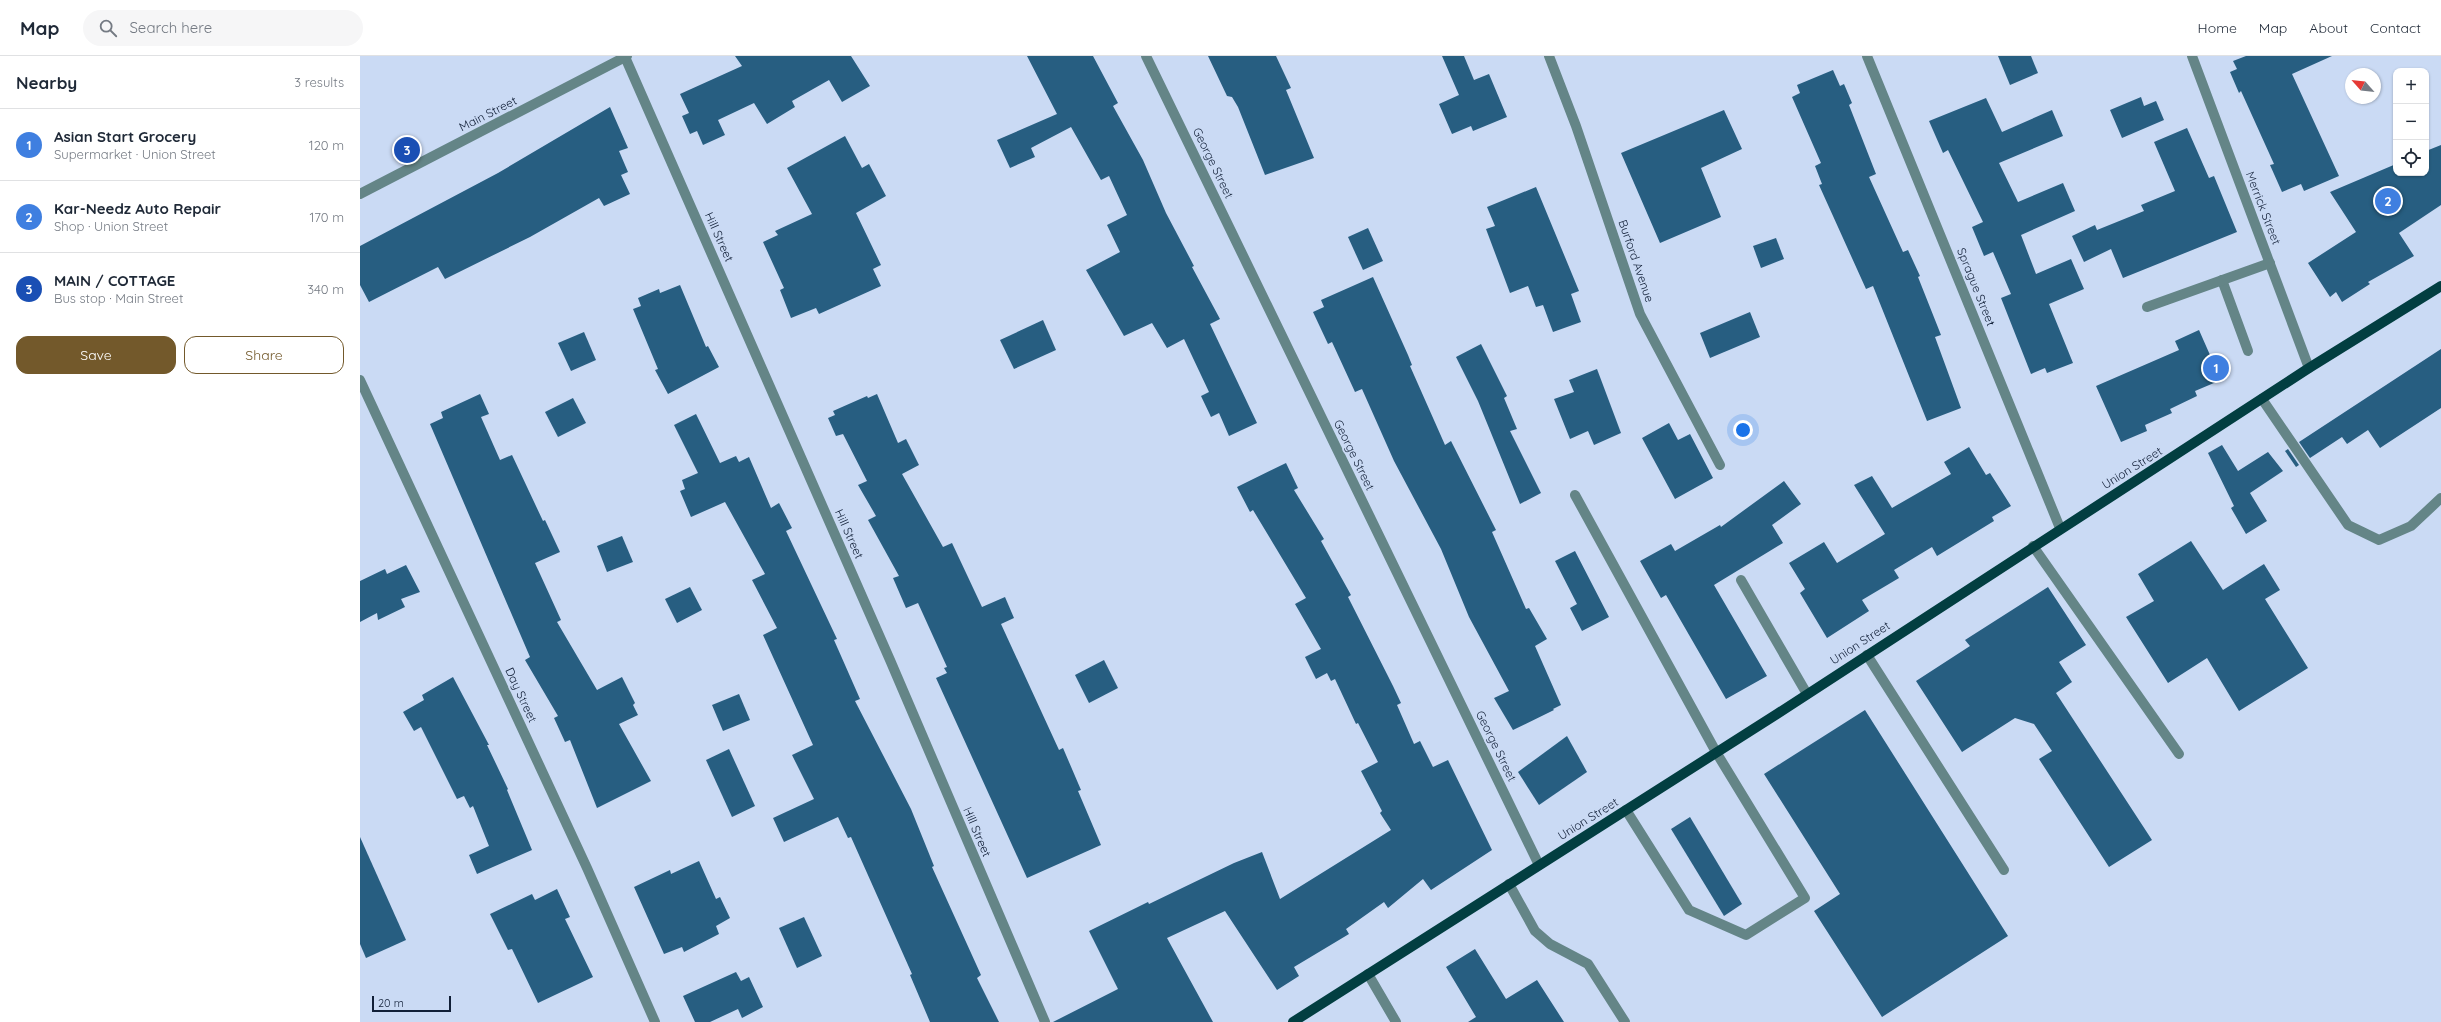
<!DOCTYPE html>
<html lang="en">
<head>
<meta charset="utf-8">
<style>
  body { margin:0; font-family:Quicksand,sans-serif; background:#f6f6f7; color:#1f2937 }
  .controls { position:absolute; right:12px; top:12px; display:grid; overflow:hidden; border-radius:8px; box-shadow:0 1px 3px #0004 }
  .controls button { width:36px; height:36px; display:grid; place-items:center; padding:0; border:0; border-bottom:1px solid #e0e1e3; background:#fff; color:#1f2937; font:20px sans-serif }
  .compass { position:absolute; left:1985px; top:12px; width:36px; height:36px; border-radius:50%; background:#fff; box-shadow:0 1px 3px #0004; rotate:297deg }
  .scale { position:absolute; left:12px; bottom:10px; width:79px; box-sizing:border-box; padding-left:4px; border:2px solid #111f37; border-top:0; font-size:11px; line-height:14px; white-space:nowrap; color:#111f37; -webkit-text-stroke:3px #cadaf4; paint-order:stroke }
  .you { position:absolute; left:1383px; top:374px; width:14px; height:14px; margin:-10px; border:3px solid #fff; border-radius:50%; background:#1a73e8; box-shadow:0 0 0 6px #1a73e833 }
  .badge { display:grid; place-items:center; width:26px; height:26px; border-radius:50%; background:#73592b; color:#fff; font-size:13px; font-weight:700 }
  .pin { position:absolute; translate:-50% -50%; border:2px solid #fff; box-shadow:0 1px 4px #0006 }
  .list { margin:0; padding:0; list-style:none }
  h2 { display:flex; justify-content:space-between; align-items:center; height:52px; margin:0; padding:0 16px; font-size:17px }
  h2 small { font-size:13px; font-weight:400; color:#747a83 }
  .list li { display:grid; grid-template-columns:26px 1fr auto; gap:12px; align-items:center; box-sizing:border-box; height:72px; padding:0 16px; border-top:1px solid #e0e1e3 }
  .list b { display:block; font-size:15px; white-space:nowrap }
  .list p { margin:0; font-size:13px; white-space:nowrap; color:#747a83 }
  .list em { font-size:13px; font-style:normal; color:#747a83 }
  .actions { display:flex; gap:8px; padding:12px 16px }
  .actions a { flex:1; padding:9px 0; border:1px solid #73592b; border-radius:12px; text-align:center; font-size:14px; color:#73592b }
  .actions .main { background:#73592b; color:#fff }
  .icon { flex:none; width:22px; height:22px; fill:none; stroke:currentColor; stroke-width:2; stroke-linecap:round; stroke-linejoin:round }
  .map { position:relative; flex:none; width:2081px; height:966px; overflow:hidden }
  header { display:flex; align-items:center; gap:24px; box-sizing:border-box; height:56px; padding:0 20px; background:#fff; border-bottom:1px solid #e0e1e3 }
  header strong { font-size:19px }
  nav { display:flex; gap:22px; margin-inline-start:auto; font-size:14px }
  .search { width:280px; height:36px; background:#f6f6f7; display:flex; align-items:center; gap:10px; box-sizing:border-box; padding:0 14px; border-radius:22px; color:#747a83; font-size:15px }
  main { display:flex }
  aside { flex:1; background:#fff }
  .map>svg:first-child { display:block }
  .building { fill:#275e81 }
  .lines { fill:none; stroke-linecap:round; stroke-linejoin:round }
  .minor { stroke:#648587; stroke-width:10 }
  .major { stroke:#023e41; stroke-width:10 }
  .labels { text-anchor:middle; stroke-width:4; stroke-linejoin:round; paint-order:stroke }
  .street-label { font-size:12px; fill:#111f37; stroke:#cadaf4 }
</style>
</head>
<body>
<header>
<strong>Map</strong>
<div class="search"><svg class="icon" aria-label="search" viewBox="0 0 24 24"><circle cx="10" cy="10" r="6"/><path d="M15 15l6 6"/></svg>Search here</div>
<nav><a>Home</a><a>Map</a><a>About</a><a>Contact</a></nav>
</header>
<main>
<aside>
<h2>Nearby<small>3 results</small></h2>
<ul class="list">
<li><span class="badge" style="background:#3f7fe0">1</span><div><b>Asian Start Grocery</b><p>Supermarket · Union Street</p></div><em>120 m</em></li>
<li><span class="badge" style="background:#3f7fe0">2</span><div><b>Kar-Needz Auto Repair</b><p>Shop · Union Street</p></div><em>170 m</em></li>
<li><span class="badge" style="background:#1a4fb4">3</span><div><b>MAIN / COTTAGE</b><p>Bus stop · Main Street</p></div><em>340 m</em></li>
</ul>
<div class="actions"><a class="main">Save</a><a>Share</a></div>
</aside>
<div class="map">
<svg width="2081" height="966" viewBox="0 0 2081 966">
  <rect width="100%" height="100%" fill="#cadaf4"/>
  <!-- building -->
  <g class="building">
    <polygon points="375,0 491,0 510,30 482,46 469,24 432,45 435,51 407,68 394,47 358,64 365,79 343,89 337,75 330,78 322,60 329,57 320,38 382,10"/>
    <polygon points="667,0 733,0 758,47 753,50 783,104 806,157 834,210 832,211 860,263 850,268 897,367 869,380 859,357 851,361 841,340 849,336 824,283 807,292 792,267 764,280 726,214 760,196 747,169 767,159 749,120 741,124 711,71 671,92 675,101 650,112 637,84 697,58"/>
    <polygon points="848,0 916,0 931,32 926,34 954,102 905,119 878,51 872,41 867,40"/>
    <polygon points="1082,0 1104,0 1114,24 1129,18 1147,61 1113,75 1111,70 1092,78 1079,48 1099,39"/>
    <polygon points="1638,0 1671,0 1678,17 1650,29"/>
    <polygon points="1886,0 1972,0 1932,18 1979,120 1944,135 1941,128 1922,136 1910,109 1914,108 1881,35 1879,37 1870,16 1877,13 1873,5"/>
    <polygon points="1473,14 1480,30 1484,28 1492,47 1489,49 1516,118 1509,121 1543,196 1548,194 1560,220 1558,221 1581,279 1575,281 1601,352 1567,365 1513,230 1506,233 1459,129 1462,128 1455,110 1461,107 1432,41 1440,37 1437,29"/>
    <polygon points="1781,41 1784,50 1796,45 1804,64 1762,82 1750,54"/>
    <polygon points="1626,42 1642,76 1692,54 1703,80 1639,107 1658,146 1703,127 1715,155 1661,179 1676,218 1711,203 1724,233 1689,248 1713,307 1687,317 1685,312 1671,318 1641,242 1651,238 1633,196 1624,200 1612,171 1623,166 1588,94 1583,97 1569,65"/>
    <polygon points="250,51 268,92 259,95 268,116 261,119 270,138 244,150 239,142 170,181 85,223 78,211 9,246 0,229 0,190 138,117"/>
    <polygon points="1364,54 1382,93 1341,112 1361,161 1300,187 1261,97"/>
    <polygon points="1827,72 1849,122 1854,120 1877,176 1763,222 1751,193 1724,206 1712,180 1735,169 1737,174 1784,155 1781,149 1815,135 1794,86"/>
    <polygon points="485,80 502,112 509,108 526,140 496,157 521,209 513,213 521,230 459,258 456,252 431,262 420,234 424,232 403,186 418,179 415,175 452,158 427,112"/>
    <polygon points="2081,89 2081,149 2039,177 2054,200 2008,226 2010,228 1982,246 1976,236 1970,241 1948,207 1996,176 1970,136 2036,108 2036,117 2066,117 2066,95"/>
    <polygon points="1176,131 1219,235 1211,238 1221,266 1193,276 1183,249 1176,251 1168,230 1150,237 1126,173 1135,170 1127,151"/>
    <polygon points="1008,172 1023,205 1003,214 988,181"/>
    <polygon points="1416,182 1424,203 1401,212 1393,190"/>
    <polygon points="1013,221 1048,299 1052,309 1050,310 1085,389 1091,385 1136,474 1132,476 1166,553 1169,552 1187,583 1175,590 1201,649 1193,653 1194,654 1153,674 1134,642 1149,635 1109,561 1081,493 1034,405 1002,333 995,336 972,286 968,288 953,256 964,251 961,244"/>
    <polygon points="320,229 346,291 348,290 359,311 308,338 295,314 298,313 273,253 281,250 278,242 299,233 300,237"/>
    <polygon points="1390,256 1400,281 1350,302 1340,277"/>
    <polygon points="683,264 696,294 654,313 640,284"/>
    <polygon points="1839,274 1861,324 1835,335 1837,340 1810,353 1812,357 1785,369 1787,375 1761,386 1736,330 1819,294 1815,285"/>
    <polygon points="224,276 236,304 211,315 198,287"/>
    <polygon points="1121,288 1147,340 1144,342 1157,373 1150,375 1181,437 1160,448 1118,345 1096,301"/>
    <polygon points="2081,293 2081,352 2020,392 2008,374 1987,388 1982,381 1950,402 1939,386"/>
    <polygon points="1237,313 1261,377 1234,389 1228,375 1210,383 1194,343 1214,336 1209,324"/>
    <polygon points="120,338 129,358 121,361 140,404 152,399 183,465 185,464 200,496 175,507 201,564 197,566 237,634 262,621 275,647 273,649 278,659 259,668 291,725 237,752 210,684 205,686 194,662 198,660 165,604 170,601 70,368 83,362 81,356"/>
    <polygon points="517,338 538,387 546,383 559,409 542,418 583,491 592,487 622,551 645,541 654,562 641,568 699,694 703,692 721,734 718,735 741,789 667,822 576,622 587,617 584,612 587,611 558,547 546,552 533,522 539,520 508,464 516,460 498,429 507,425 483,378 476,380 468,362 475,359 473,355 507,340 508,342"/>
    <polygon points="213,342 226,367 198,381 185,356"/>
    <polygon points="336,358 360,407 376,400 379,406 389,401 411,452 419,447 432,472 426,475 477,583 474,584 500,643 495,645 551,753 574,810 572,811 621,919 617,922 639,966 570,966 550,919 552,918 491,781 488,782 478,761 424,786 413,762 454,743 432,699 453,689 403,579 417,572 392,524 405,518 365,446 331,461 320,435 325,433 322,424 338,417 314,369"/>
    <polygon points="1309,367 1318,384 1330,378 1353,422 1315,443 1282,382"/>
    <polygon points="1862,389 1878,415 1908,396 1923,415 1890,437 1907,465 1886,478 1871,452 1874,450 1848,397"/>
    <polygon points="1609,391 1626,419 1630,417 1651,450 1632,461 1634,465 1577,500 1572,491 1534,514 1539,522 1502,544 1509,555 1467,582 1440,537 1445,533 1429,507 1464,486 1477,507 1525,478 1494,429 1512,420 1532,452 1591,418 1584,406"/>
    <polygon points="1928,393 1939,409 1936,411 1925,395"/>
    <polygon points="926,407 938,432 934,434 964,483 961,485 991,539 988,541 1033,630 1041,647 1037,649 1054,688 1060,685 1073,711 1088,704 1132,794 1071,834 1063,823 1028,852 1024,846 986,873 989,878 934,911 939,920 917,934 865,855 807,882 853,966 693,966 758,933 729,875 788,846 789,848 874,807 902,796 920,843 1031,774 1020,757 1022,755 1001,715 1018,706 998,667 996,668 975,623 971,625 967,617 956,623 945,601 961,593 935,548 946,542 893,454 890,456 877,431"/>
    <polygon points="1424,425 1441,448 1412,469 1423,487 1354,529 1407,620 1366,643 1306,539 1301,542 1280,505 1311,488 1315,495 1360,469 1361,471"/>
    <polygon points="262,480 273,506 247,516 237,490"/>
    <polygon points="1831,485 1863,534 1904,508 1920,534 1905,543 1948,612 1879,655 1847,602 1808,627 1766,561 1794,545 1778,518"/>
    <polygon points="1215,495 1249,561 1222,575 1210,552 1217,548 1195,505"/>
    <polygon points="46,509 60,536 41,543 45,551 18,564 17,557 0,566 0,525 25,513 27,518"/>
    <polygon points="330,531 342,554 317,567 305,543"/>
    <polygon points="1688,531 1726,589 1699,606 1712,626 1696,637 1792,784 1749,811 1679,703 1692,695 1674,668 1655,662 1602,696 1556,625 1610,590 1605,584"/>
    <polygon points="744,604 758,632 729,647 715,619"/>
    <polygon points="93,621 129,689 127,689 148,733 147,734 172,794 117,818 109,799 129,790 113,750 110,752 104,740 97,743 61,671 54,675 43,656 64,644 62,639"/>
    <polygon points="379,638 390,664 363,675 352,649"/>
    <polygon points="1505,654 1648,880 1522,961 1454,855 1480,838 1404,718"/>
    <polygon points="1207,680 1227,716 1179,749 1158,716"/>
    <polygon points="369,693 395,750 372,761 346,704"/>
    <polygon points="1330,761 1382,848 1364,860 1311,773"/>
    <polygon points="0,781 46,884 6,902 0,888"/>
    <polygon points="339,805 356,843 360,841 370,862 356,870 359,878 324,896 322,891 304,898 274,831 310,814 311,818"/>
    <polygon points="197,833 210,861 205,863 233,921 178,947 152,893 148,894 130,858 172,838 175,844"/>
    <polygon points="444,861 462,900 437,912 419,872"/>
    <polygon points="1115,893 1146,943 1177,924 1204,966 1108,966 1116,961 1086,911"/>
    <polygon points="376,916 381,925 389,921 403,951 382,962 378,953 350,966 335,966 323,940"/>
  </g>
  <g class="lines">
    <!-- minor -->
    <g class="minor">
      <polyline points="786,0 1179,809"/>
      <polyline points="1189,0 1216,70 1280,258 1360,409"/>
      <polyline points="1507,0 1700,472"/>
      <polyline points="1832,0 1949,312"/>
      <polyline points="265,1 530,604 685,966"/>
      <polyline points="0,138 267,0"/>
      <polyline points="1862,224 1888,295"/>
      <polyline points="1787,251 1910,207"/>
      <polyline points="0,324 227,812 295,966"/>
      <polyline points="1902,343 1988,469 2019,484 2051,470 2081,442"/>
      <polyline points="1215,439 1356,696 1445,842 1386,879 1329,854 1266,754"/>
      <polyline points="1673,490 1819,698"/>
      <polyline points="1381,524 1447,638"/>
      <polyline points="1507,599 1644,814"/>
      <polyline points="1149,828 1175,875 1190,888 1228,908 1265,966"/>
      <polyline points="1008,918 1036,966"/>
    </g>
    <!-- major -->
    <polyline class="major" points="933,966 1417,658 1949,312 2081,230"/>
  </g>
  <g class="labels">
    <!-- street labels -->
    <g class="street-label">
      <text transform="translate(128 58) rotate(-27)" y="4">Main Street</text>
      <text transform="translate(853 107) rotate(64)" y="4">George Street</text>
      <text transform="translate(1903 152) rotate(69)" y="4">Merrick Street</text>
      <text transform="translate(359 181) rotate(66)" y="4">Hill Street</text>
      <text transform="translate(1276 205) rotate(71)" y="4">Burford Avenue</text>
      <text transform="translate(1616 231) rotate(68)" y="4">Sprague Street</text>
      <text transform="translate(994 399) rotate(64)" y="4">George Street</text>
      <text transform="translate(1772 412) rotate(-32)" y="4">Union Street</text>
      <text transform="translate(489 478) rotate(66)" y="4">Hill Street</text>
      <text transform="translate(1500 587) rotate(-33)" y="4">Union Street</text>
      <text transform="translate(161 639) rotate(65)" y="4">Day Street</text>
      <text transform="translate(1136 690) rotate(64)" y="4">George Street</text>
      <text transform="translate(1228 763) rotate(-32)" y="4">Union Street</text>
      <text transform="translate(617 776) rotate(67)" y="4">Hill Street</text>
    </g>
  </g>
</svg>
<div class="controls">
<button>+</button>
<button>−</button>
<button><svg class="icon" aria-label="locate" viewBox="0 0 24 24"><circle cx="12" cy="12" r="6"/><path d="M12 2v4M12 18v4M2 12h4M18 12h4"/></svg></button>
</div>
<svg class="compass" viewBox="-18 -18 36 36"><path d="M0-13l5 13h-10z" fill="#e53935"/><path d="M0 13l5-13h-10z" fill="#747a83"/></svg>
<div class="scale">20 m</div>
<div class="you"></div>
<div class="pin badge" style="left:1856px;top:312px;background:#3f7fe0">1</div>
<div class="pin badge" style="left:2028px;top:145px;background:#3f7fe0">2</div>
<div class="pin badge" style="left:47px;top:94px;background:#1a4fb4">3</div>
</div>
</main>
</body>
</html>
